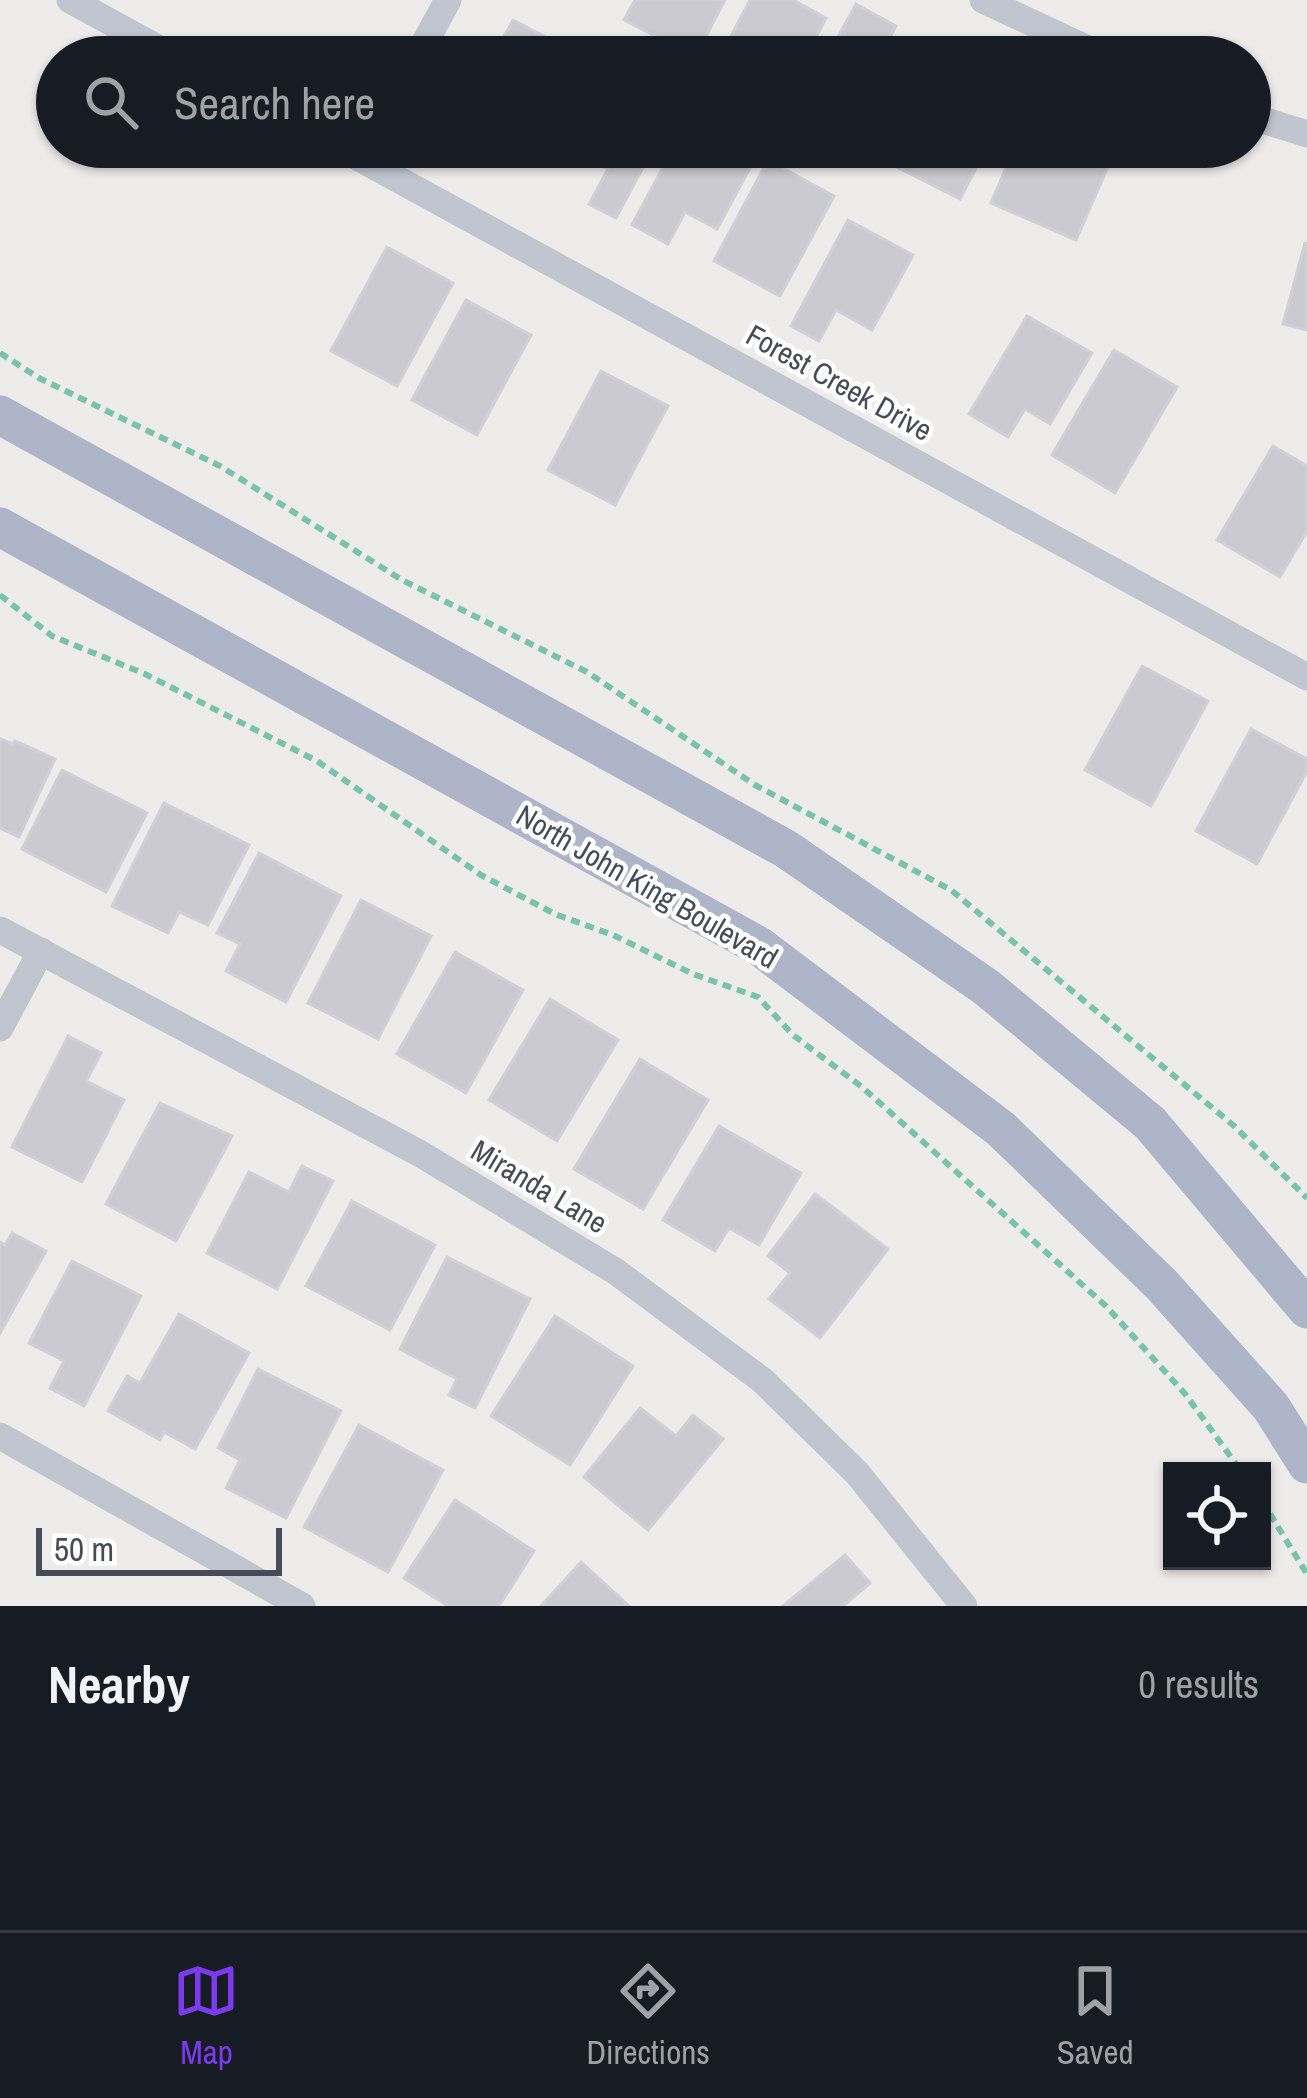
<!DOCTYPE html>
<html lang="en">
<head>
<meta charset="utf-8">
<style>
  body { margin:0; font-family:"Archivo Narrow",sans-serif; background:#20242c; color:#f1f3f6 }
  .controls { position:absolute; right:36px; bottom:36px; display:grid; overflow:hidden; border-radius:0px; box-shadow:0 3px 9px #0004 }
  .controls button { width:108px; height:108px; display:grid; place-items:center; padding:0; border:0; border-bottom:3px solid #363941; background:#171b24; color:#f1f3f6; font:60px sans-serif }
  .scale { position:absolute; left:36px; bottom:30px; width:246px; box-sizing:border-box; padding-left:12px; border:6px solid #464b57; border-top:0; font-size:33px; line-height:42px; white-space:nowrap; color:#464b57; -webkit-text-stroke:9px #fff; paint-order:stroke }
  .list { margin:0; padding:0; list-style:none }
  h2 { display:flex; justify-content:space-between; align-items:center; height:156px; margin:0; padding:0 48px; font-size:51px }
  h2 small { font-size:39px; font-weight:400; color:#9ea1a6 }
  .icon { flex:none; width:66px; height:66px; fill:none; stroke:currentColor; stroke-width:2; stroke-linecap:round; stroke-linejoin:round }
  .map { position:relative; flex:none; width:1307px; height:1606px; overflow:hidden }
  .search { position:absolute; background:#171b24; box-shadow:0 3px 9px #0004; left:36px; right:36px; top:36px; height:132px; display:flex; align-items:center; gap:30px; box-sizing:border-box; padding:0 42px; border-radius:66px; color:#9ea1a6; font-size:45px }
  .sheet { height:324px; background:#171b24 }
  nav { display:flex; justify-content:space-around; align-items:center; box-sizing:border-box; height:168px; border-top:3px solid #363941; background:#171b24; font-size:33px; color:#9ea1a6 }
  nav a { display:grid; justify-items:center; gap:6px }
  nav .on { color:#7c3aed }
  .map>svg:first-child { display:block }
  .building { fill:#cacad0; stroke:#d0d1d7; stroke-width:3 }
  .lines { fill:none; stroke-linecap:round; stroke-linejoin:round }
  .path { stroke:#79c2ae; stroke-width:6; stroke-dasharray:9 6; stroke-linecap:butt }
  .street { stroke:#c0c5d0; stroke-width:27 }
  .primary { stroke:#aeb5c8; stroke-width:39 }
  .labels { text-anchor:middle; stroke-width:9; stroke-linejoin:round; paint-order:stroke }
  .street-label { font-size:30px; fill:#464b57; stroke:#fff }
</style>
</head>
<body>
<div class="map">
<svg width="1307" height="1606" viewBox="0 0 1307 1606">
  <rect width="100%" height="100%" fill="#eeeceb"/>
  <!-- building -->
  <g class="building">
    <polygon points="635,0 725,0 695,57 624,20"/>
    <polygon points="750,0 793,0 826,18 806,57 720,57"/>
    <polygon points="856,4 896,26 879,57 827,57"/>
    <polygon points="513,20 580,55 579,57 493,57"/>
    <polygon points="566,147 654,147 616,218 589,204 608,169"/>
    <polygon points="674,147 737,147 756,157 717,229 685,212 668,244 632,225"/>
    <polygon points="905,147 987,147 960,199 895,166"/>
    <polygon points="1015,147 1089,147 1087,151 1110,162 1076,240 991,203"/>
    <polygon points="768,160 834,196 780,296 714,261"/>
    <polygon points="848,220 913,255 872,330 836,310 819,341 791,326"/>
    <polygon points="1305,243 1307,244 1307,330 1283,324"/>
    <polygon points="387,247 453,283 397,386 331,351"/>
    <polygon points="466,300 531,335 477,435 412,400"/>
    <polygon points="1027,316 1092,353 1050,424 1025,409 1008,437 969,414"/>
    <polygon points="1114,350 1177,387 1115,493 1052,455"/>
    <polygon points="601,371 668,406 615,505 548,470"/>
    <polygon points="1273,446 1307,466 1307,531 1280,577 1217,540"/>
    <polygon points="1142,666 1208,701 1151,806 1085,770"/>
    <polygon points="1251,729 1307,759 1307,771 1257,864 1196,831"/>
    <polygon points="0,739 13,744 15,741 55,759 19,837 0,828"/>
    <polygon points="62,770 147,813 106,892 22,849"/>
    <polygon points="164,803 249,845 208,925 179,912 168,933 112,906"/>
    <polygon points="259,853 341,896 286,1002 226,971 240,944 217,933"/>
    <polygon points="361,900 431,936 378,1039 308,1003"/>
    <polygon points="455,952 523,990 466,1093 397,1054"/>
    <polygon points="550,999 618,1040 557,1141 489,1100"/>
    <polygon points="68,1036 101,1053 86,1081 124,1100 82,1182 12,1147"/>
    <polygon points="640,1059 708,1100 643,1209 574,1169"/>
    <polygon points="160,1103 232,1136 176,1241 106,1204"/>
    <polygon points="719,1126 801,1173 759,1245 729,1228 715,1251 663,1220"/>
    <polygon points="302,1166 333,1181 277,1289 207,1253 249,1172 289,1192"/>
    <polygon points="815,1194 888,1249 820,1338 769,1299 790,1273 768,1256"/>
    <polygon points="352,1201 435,1245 390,1330 306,1286"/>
    <polygon points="12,1233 46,1251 0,1333 0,1242 5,1245"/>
    <polygon points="447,1257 530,1299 475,1408 449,1395 457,1379 400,1349"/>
    <polygon points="72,1261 141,1296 84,1406 50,1388 64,1361 29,1343"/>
    <polygon points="179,1314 249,1353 195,1449 164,1432 160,1440 108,1411 127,1376 140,1383"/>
    <polygon points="555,1316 633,1366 570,1465 491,1416"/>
    <polygon points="258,1369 341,1411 286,1518 226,1488 240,1460 218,1448"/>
    <polygon points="640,1408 676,1436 693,1415 723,1439 648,1530 584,1477"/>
    <polygon points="359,1425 443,1470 388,1572 304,1527"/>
    <polygon points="455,1500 534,1551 499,1606 448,1606 404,1578"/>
    <polygon points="845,1555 870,1583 843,1606 783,1606"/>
    <polygon points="581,1562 629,1606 541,1606"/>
  </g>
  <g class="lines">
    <!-- path -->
    <g class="path">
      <polyline points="0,353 39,378 220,466 402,580 587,672 755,785 951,890 1233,1125 1307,1198"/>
      <polyline points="0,595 52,636 145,674 317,761 481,875 555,914 613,935 693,974 758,997 793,1035 862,1087 1106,1306 1186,1395 1241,1471"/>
      <polyline points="1262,1501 1307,1574"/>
    </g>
    <!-- street -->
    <g class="street">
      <polyline points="70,0 174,57"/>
      <polyline points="983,0 1105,57"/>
      <polyline points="417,57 448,0"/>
      <polyline points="1250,116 1307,134"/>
      <polyline points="339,147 1307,677"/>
      <polyline points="0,930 419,1153 615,1271 762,1380 857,1473 964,1606"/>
      <polyline points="0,1028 41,951"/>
      <polyline points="0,1436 302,1606"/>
    </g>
    <!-- primary -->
    <g class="primary">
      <polyline points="0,415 786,849 986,987 1150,1123 1307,1309"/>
      <polyline points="0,527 759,946 1001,1129 1162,1285 1271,1407 1307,1464"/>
    </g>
  </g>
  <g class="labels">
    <!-- street labels -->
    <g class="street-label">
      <text transform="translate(839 383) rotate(29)" y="10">Forest Creek Drive</text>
      <text transform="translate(647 887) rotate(30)" y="10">North John King Boulevard</text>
      <text transform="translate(539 1187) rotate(31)" y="10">Miranda Lane</text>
    </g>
  </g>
</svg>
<div class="controls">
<button><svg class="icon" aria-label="locate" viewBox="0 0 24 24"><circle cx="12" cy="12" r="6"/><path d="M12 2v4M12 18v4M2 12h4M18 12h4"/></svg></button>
</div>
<div class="scale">50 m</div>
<div class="search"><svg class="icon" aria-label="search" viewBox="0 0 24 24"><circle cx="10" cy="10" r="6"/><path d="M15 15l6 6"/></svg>Search here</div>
</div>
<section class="sheet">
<h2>Nearby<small>0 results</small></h2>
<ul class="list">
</ul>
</section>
<nav>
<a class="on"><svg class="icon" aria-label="map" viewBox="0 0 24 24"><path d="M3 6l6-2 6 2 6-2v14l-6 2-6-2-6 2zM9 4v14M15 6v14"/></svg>Map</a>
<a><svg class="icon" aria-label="directions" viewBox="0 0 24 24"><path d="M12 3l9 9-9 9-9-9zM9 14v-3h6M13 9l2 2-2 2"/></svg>Directions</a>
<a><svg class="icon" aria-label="saved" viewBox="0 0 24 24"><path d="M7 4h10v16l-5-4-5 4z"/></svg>Saved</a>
</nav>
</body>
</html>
